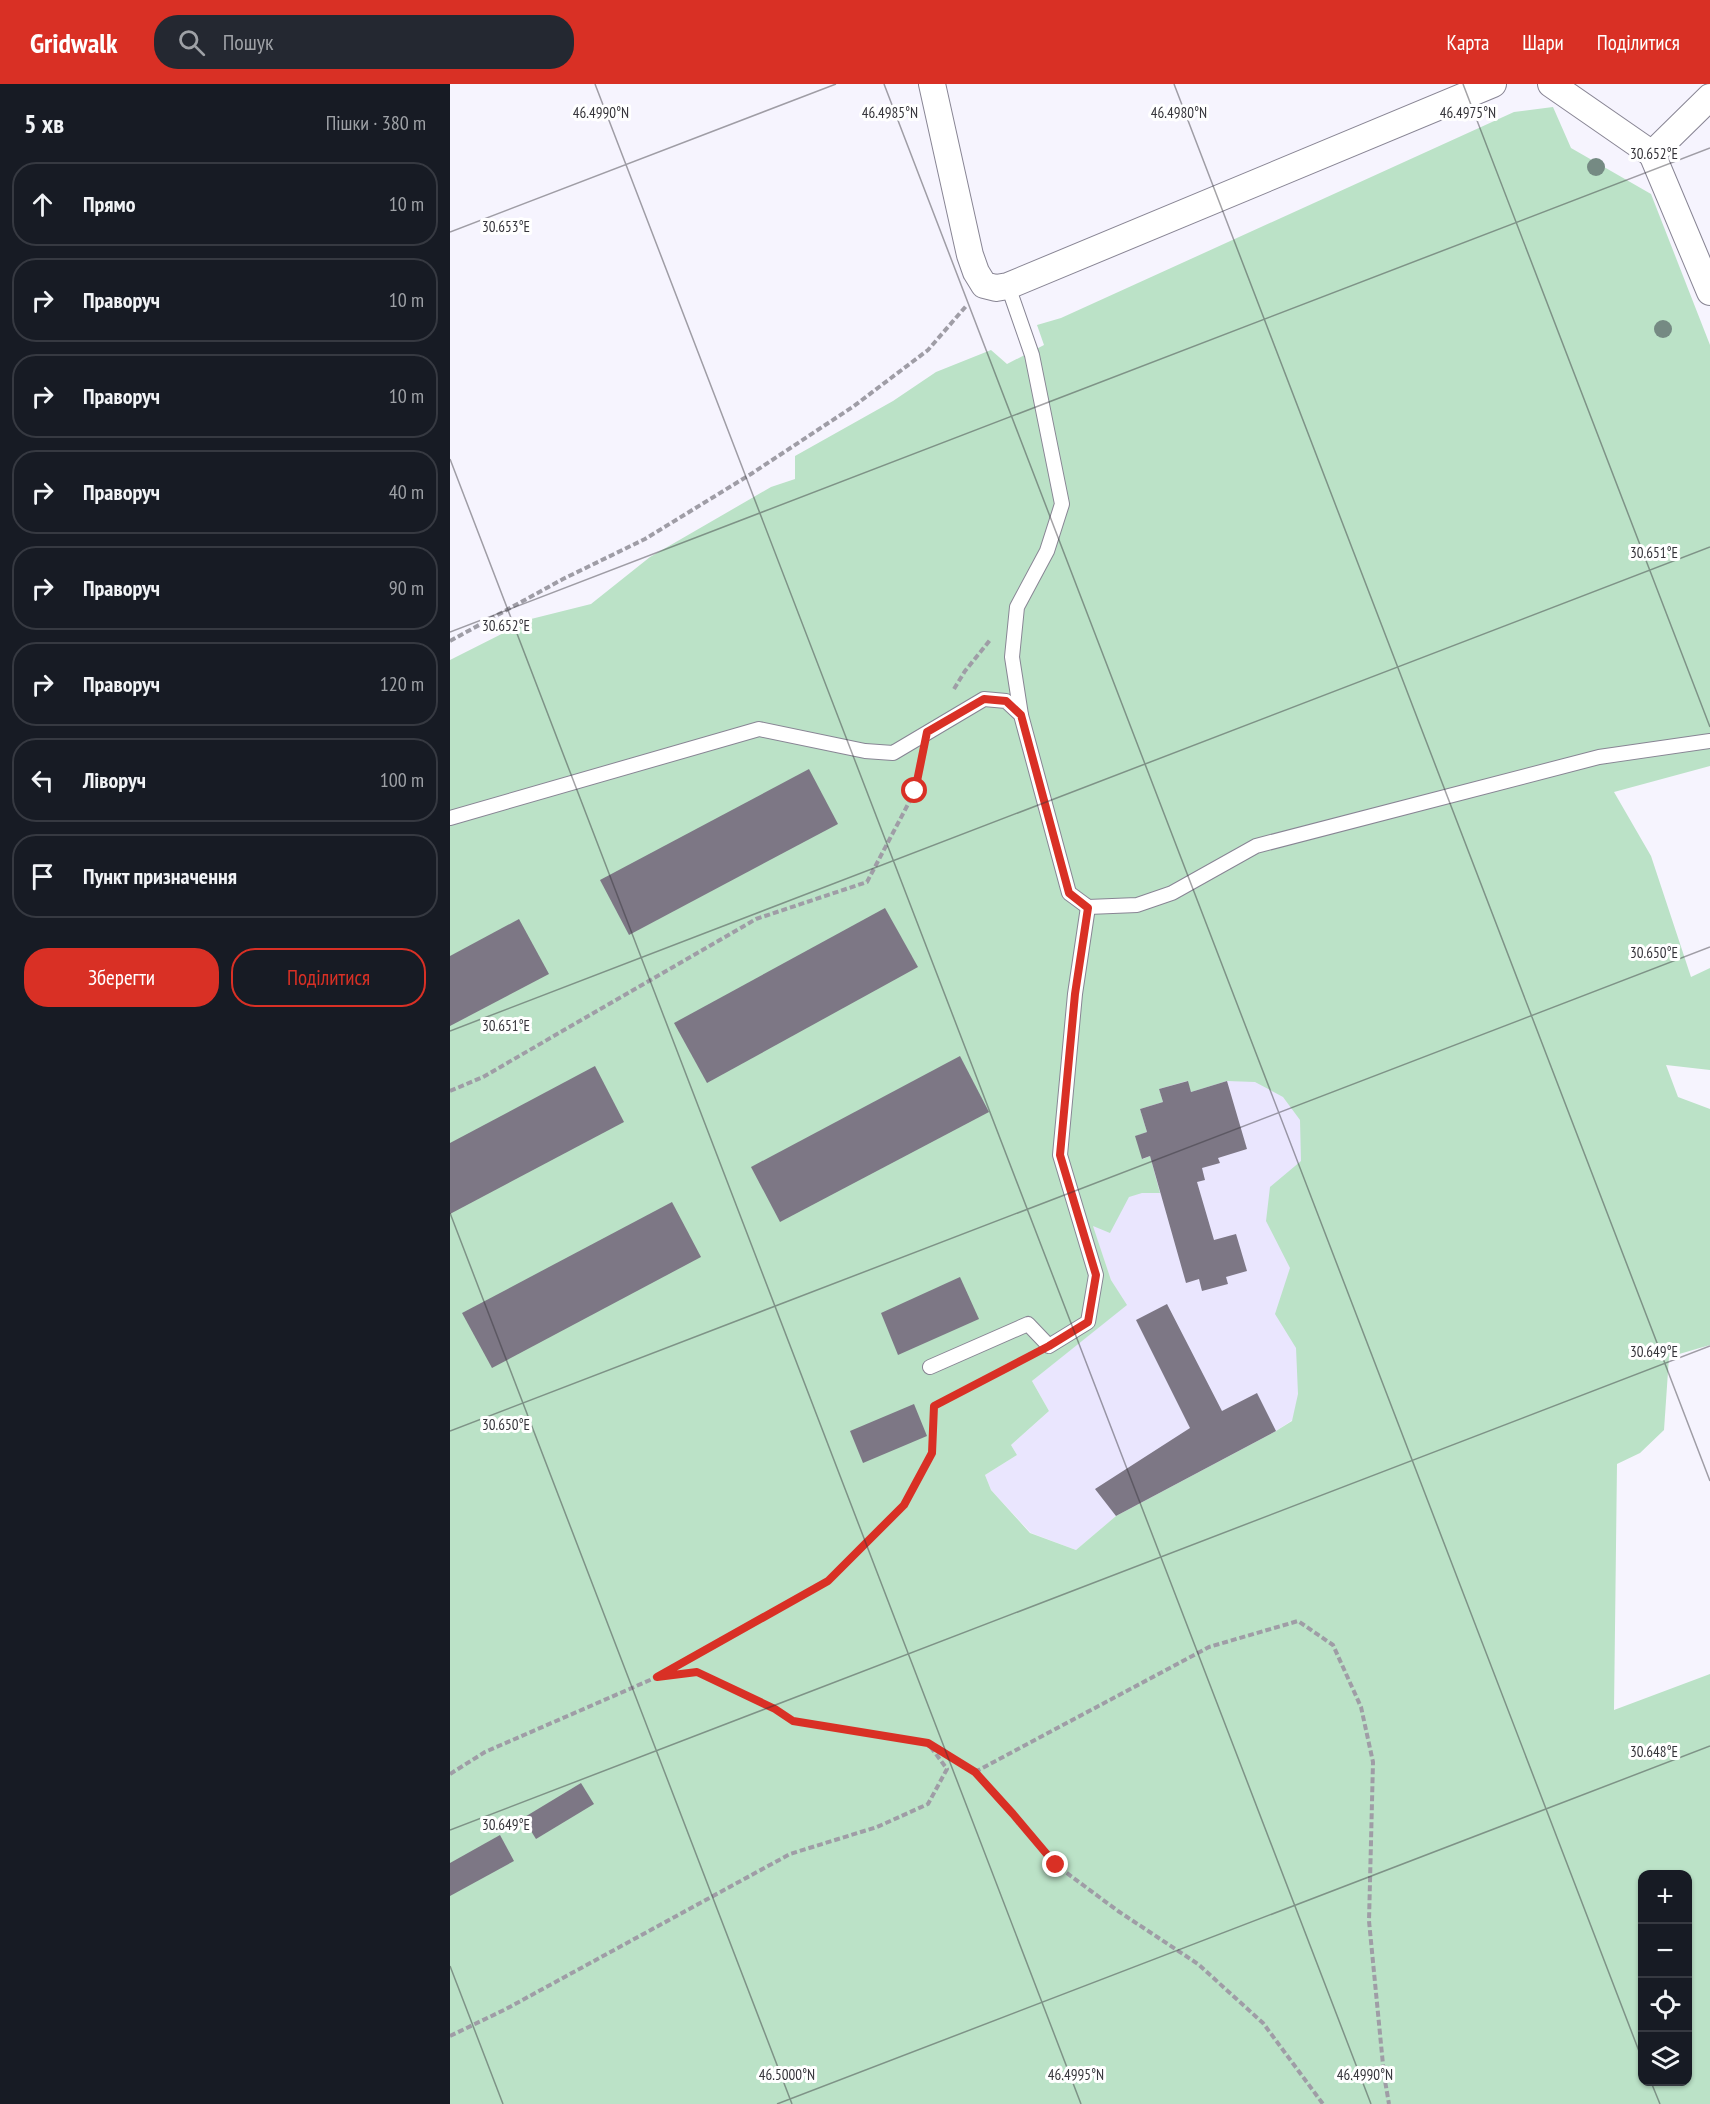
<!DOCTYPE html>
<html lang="uk">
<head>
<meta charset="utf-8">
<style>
  body { margin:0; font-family:"PT Sans Narrow",sans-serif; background:#242831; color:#f1f3f6 }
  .controls { position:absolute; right:18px; bottom:18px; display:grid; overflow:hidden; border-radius:12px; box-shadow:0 2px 4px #0004 }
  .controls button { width:54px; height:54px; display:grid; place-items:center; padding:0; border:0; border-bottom:2px solid #363941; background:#171b24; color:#f1f3f6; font:30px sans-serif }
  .stop { position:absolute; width:18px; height:18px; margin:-14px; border:4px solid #d93025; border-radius:50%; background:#fff }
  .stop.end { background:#d93025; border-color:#fff; box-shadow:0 2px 6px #0008 }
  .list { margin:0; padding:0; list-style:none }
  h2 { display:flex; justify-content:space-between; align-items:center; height:78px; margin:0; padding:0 24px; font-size:26px }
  h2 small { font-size:20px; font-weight:400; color:#9ea1a6 }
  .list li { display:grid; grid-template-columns:39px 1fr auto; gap:18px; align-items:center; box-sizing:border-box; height:84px; margin:0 12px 12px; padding:0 12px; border:2px solid #363941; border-radius:24px }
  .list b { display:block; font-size:22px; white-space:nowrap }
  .list em { font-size:20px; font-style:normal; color:#9ea1a6 }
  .actions { display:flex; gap:12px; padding:18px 24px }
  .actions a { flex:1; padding:14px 0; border:2px solid #d93025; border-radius:24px; text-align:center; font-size:21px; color:#d93025 }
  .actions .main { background:#d93025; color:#fff }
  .icon { flex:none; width:33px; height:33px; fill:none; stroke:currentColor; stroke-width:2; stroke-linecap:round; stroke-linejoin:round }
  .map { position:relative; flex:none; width:1260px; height:2020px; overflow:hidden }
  header { display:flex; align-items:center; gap:36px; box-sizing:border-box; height:84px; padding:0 30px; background:#d93025; color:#fff }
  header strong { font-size:28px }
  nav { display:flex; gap:33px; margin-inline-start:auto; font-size:21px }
  .search { width:420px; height:54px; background:#242831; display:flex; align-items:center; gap:15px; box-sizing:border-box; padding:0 21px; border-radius:24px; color:#9ea1a6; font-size:22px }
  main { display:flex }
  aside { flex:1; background:#171b24 }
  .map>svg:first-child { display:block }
  .built { fill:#eae6fe }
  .green { fill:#bbe2c7; fill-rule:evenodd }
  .building { fill:#7d7785 }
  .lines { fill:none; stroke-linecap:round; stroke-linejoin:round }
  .service-casing { stroke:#888594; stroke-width:16 }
  .minor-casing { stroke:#888594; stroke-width:28 }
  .path { stroke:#9f9da6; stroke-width:4; stroke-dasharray:6 3; stroke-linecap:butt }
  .service { stroke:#fff; stroke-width:14 }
  .minor { stroke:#fff; stroke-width:26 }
  .tree { fill:#758a83 }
  .route { stroke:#d93025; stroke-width:8 }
  .ticks { fill:none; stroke:#35343a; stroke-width:1.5; stroke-opacity:0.45 }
  .ticks-label { font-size:15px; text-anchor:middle; fill:#35343a; stroke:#fff; stroke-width:6; stroke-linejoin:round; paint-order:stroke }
</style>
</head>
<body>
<header>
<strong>Gridwalk</strong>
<div class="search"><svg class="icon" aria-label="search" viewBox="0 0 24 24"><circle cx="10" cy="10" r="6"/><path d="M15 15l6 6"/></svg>Пошук</div>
<nav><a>Карта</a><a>Шари</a><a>Поділитися</a></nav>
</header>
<main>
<aside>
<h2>5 хв<small>Пішки · 380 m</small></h2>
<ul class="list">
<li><svg class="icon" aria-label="ahead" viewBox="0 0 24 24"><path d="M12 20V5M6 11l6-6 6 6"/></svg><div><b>Прямо</b></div><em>10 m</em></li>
<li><svg class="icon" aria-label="right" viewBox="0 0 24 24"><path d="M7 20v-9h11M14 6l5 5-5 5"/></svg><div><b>Праворуч</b></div><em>10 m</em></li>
<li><svg class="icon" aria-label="right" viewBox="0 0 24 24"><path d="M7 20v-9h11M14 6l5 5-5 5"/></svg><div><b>Праворуч</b></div><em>10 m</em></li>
<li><svg class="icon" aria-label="right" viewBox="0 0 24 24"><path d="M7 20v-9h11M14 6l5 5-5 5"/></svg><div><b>Праворуч</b></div><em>40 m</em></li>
<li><svg class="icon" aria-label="right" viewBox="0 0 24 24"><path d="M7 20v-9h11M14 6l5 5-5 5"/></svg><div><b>Праворуч</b></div><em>90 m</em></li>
<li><svg class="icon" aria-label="right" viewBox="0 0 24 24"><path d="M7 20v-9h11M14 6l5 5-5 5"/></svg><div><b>Праворуч</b></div><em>120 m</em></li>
<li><svg class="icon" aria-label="left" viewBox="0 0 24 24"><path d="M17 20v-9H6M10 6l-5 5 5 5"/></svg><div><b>Ліворуч</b></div><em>100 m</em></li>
<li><svg class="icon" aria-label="arrive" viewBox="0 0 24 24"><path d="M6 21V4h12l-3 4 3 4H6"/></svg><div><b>Пункт призначення</b></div></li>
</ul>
<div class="actions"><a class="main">Зберегти</a><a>Поділитися</a></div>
</aside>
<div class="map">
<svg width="1260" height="2020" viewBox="0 0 1260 2020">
  <rect width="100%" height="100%" fill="#f6f4fe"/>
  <!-- built -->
  <polygon class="built" points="888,915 887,1306 826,1347 666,1432 626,1466 581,1449 541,1406 535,1391 567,1371 561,1361 599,1327 582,1297 676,1221 661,1196 636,1122 646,953"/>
  <!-- green -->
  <path class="green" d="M1103,23l18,41 80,46 59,151v421l-96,26 37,64 40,121 19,-9v102l-44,-5 12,32 32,12v236l-41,12 -5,73 -24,23 -23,11 -3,246 96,-36v430h-1260v-1444l81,-41 60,-15 59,-47 121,-70 24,-8v-23l98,-55 43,-29 55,-22 16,14 37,-19 -7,-20 24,-7 453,-206zM737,997l4,11 36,-11 28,1 28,15 17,23 1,41 -31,26 -4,34 24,47 -15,46 21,34 2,46 -6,27 -16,10 -160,85 -40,34 -46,-17 -39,-43 -6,-15 32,-20 -6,-10 38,-34 -17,-30 95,-76 -16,-25 -18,-54 17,7 19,-36 13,-4h18l-10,-37 -7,3 -7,-23 11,-4 -7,-23 23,-7 -4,-13zM1192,1790h46v208h-46z"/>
  <!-- building -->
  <g class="building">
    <polygon points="359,685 388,740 179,851 150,796"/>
    <polygon points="435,824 468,883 257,999 224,939"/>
    <polygon points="69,835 99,890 0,942 0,872"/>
    <polygon points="510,972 539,1028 330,1138 301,1083"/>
    <polygon points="145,982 174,1038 0,1130 0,1059"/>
    <polygon points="738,997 741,1008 777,997 797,1065 768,1074 770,1079 752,1084 755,1096 747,1098 764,1156 786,1150 797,1187 776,1193 778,1200 752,1207 749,1195 736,1199 700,1072 692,1075 685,1052 697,1048 690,1025 713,1018 709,1005"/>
    <polygon points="222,1118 251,1173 42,1284 12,1229"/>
    <polygon points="510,1193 529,1235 448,1271 431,1229"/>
    <polygon points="717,1220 772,1327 807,1309 826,1347 666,1432 645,1405 740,1344 686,1236"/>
    <polygon points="464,1320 477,1352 413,1379 400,1347"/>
    <polygon points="131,1699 144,1720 86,1755 73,1734"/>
    <polygon points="50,1751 64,1777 0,1812 0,1779"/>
  </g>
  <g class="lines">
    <defs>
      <g id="service">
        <polyline points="558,202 582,271 612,420 597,467 567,523 562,573 571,631"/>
        <polyline points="0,734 309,645 415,667 443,669 534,615 556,617 571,631 619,809 638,823 687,821 722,809 806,762 1149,673 1260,657"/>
        <polyline points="480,1283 578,1240 599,1262 638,1238 646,1191 610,1071 625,910 638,823"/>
      </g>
      <g id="minor">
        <polyline points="482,0 520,171 526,188 534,201 546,204 558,202 1043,0"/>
        <polyline points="1101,0 1202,70"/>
        <polyline points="1260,13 1202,70 1260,208"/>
      </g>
    </defs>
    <!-- service casing -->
    <use href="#service" class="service-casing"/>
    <!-- minor casing -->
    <use href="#minor" class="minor-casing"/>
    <!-- path -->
    <g class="path">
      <polyline points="0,557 113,495 195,455 301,390 404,322 478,266 517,221"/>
      <polyline points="504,605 515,587 540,556"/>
      <polyline points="0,1007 33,993 306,835 417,798 465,707 471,680"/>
      <polyline points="207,1593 247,1588 325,1625 343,1637 478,1659 525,1688 563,1730 606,1781 668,1827 748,1880 813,1939 873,2020"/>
      <polyline points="525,1688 759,1563 848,1537 883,1561 911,1623 923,1678 919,1837 934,1991 939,2020"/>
      <polyline points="0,1690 35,1668 207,1593 378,1497 454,1421 481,1369 484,1322 577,1273"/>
      <polyline points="0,1952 56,1925 340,1770 427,1743 478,1720 497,1685 480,1662"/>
    </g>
    <!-- service -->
    <use href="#service" class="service"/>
    <!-- minor -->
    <use href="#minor" class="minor"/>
  </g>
  <!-- trees -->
  <g class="tree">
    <circle cx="1146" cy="83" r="9"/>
    <circle cx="1213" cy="245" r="9"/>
  </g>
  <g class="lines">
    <!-- route -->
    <polyline class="route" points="465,707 477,648 534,615 556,617 571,631 619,809 638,824 625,910 610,1071 646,1191 638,1238 599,1262 484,1322 482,1369 454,1421 378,1497 207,1593 247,1588 325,1625 343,1637 478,1659 525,1688 563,1730 606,1781"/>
  </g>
  <!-- ticks -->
  <path class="ticks" d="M145,0l776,2020M434,0l758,1975M724,0l536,1397M1013,0l247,643M0,148l386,-148M0,375l631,1645M0,548l1260,-484M0,947l1260,-484M0,1129l342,891M0,1347l1260,-484M0,1746l1260,-484M0,1882l53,138M1201,1998l9,22M327,2020l933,-358"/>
  <g class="ticks-label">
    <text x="151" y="34">46.4990°N</text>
    <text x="440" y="34">46.4985°N</text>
    <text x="729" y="34">46.4980°N</text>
    <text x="1018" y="34">46.4975°N</text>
    <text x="1204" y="75">30.652°E</text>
    <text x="56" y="148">30.653°E</text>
    <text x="1204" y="474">30.651°E</text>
    <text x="56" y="547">30.652°E</text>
    <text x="1204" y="874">30.650°E</text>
    <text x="56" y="947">30.651°E</text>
    <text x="1204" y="1273">30.649°E</text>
    <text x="56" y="1346">30.650°E</text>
    <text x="1204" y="1673">30.648°E</text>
    <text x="56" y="1746">30.649°E</text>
    <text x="337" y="1996">46.5000°N</text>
    <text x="626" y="1996">46.4995°N</text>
    <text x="915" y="1996">46.4990°N</text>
  </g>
</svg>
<div class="controls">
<button>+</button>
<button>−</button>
<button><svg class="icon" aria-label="locate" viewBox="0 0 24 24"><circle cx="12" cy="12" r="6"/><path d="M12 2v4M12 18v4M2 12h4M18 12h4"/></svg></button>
<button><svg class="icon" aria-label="layers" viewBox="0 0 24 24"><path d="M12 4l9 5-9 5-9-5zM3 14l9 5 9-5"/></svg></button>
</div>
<div class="stop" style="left:465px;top:707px"></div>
<div class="stop end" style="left:606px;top:1781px"></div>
</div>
</main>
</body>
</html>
